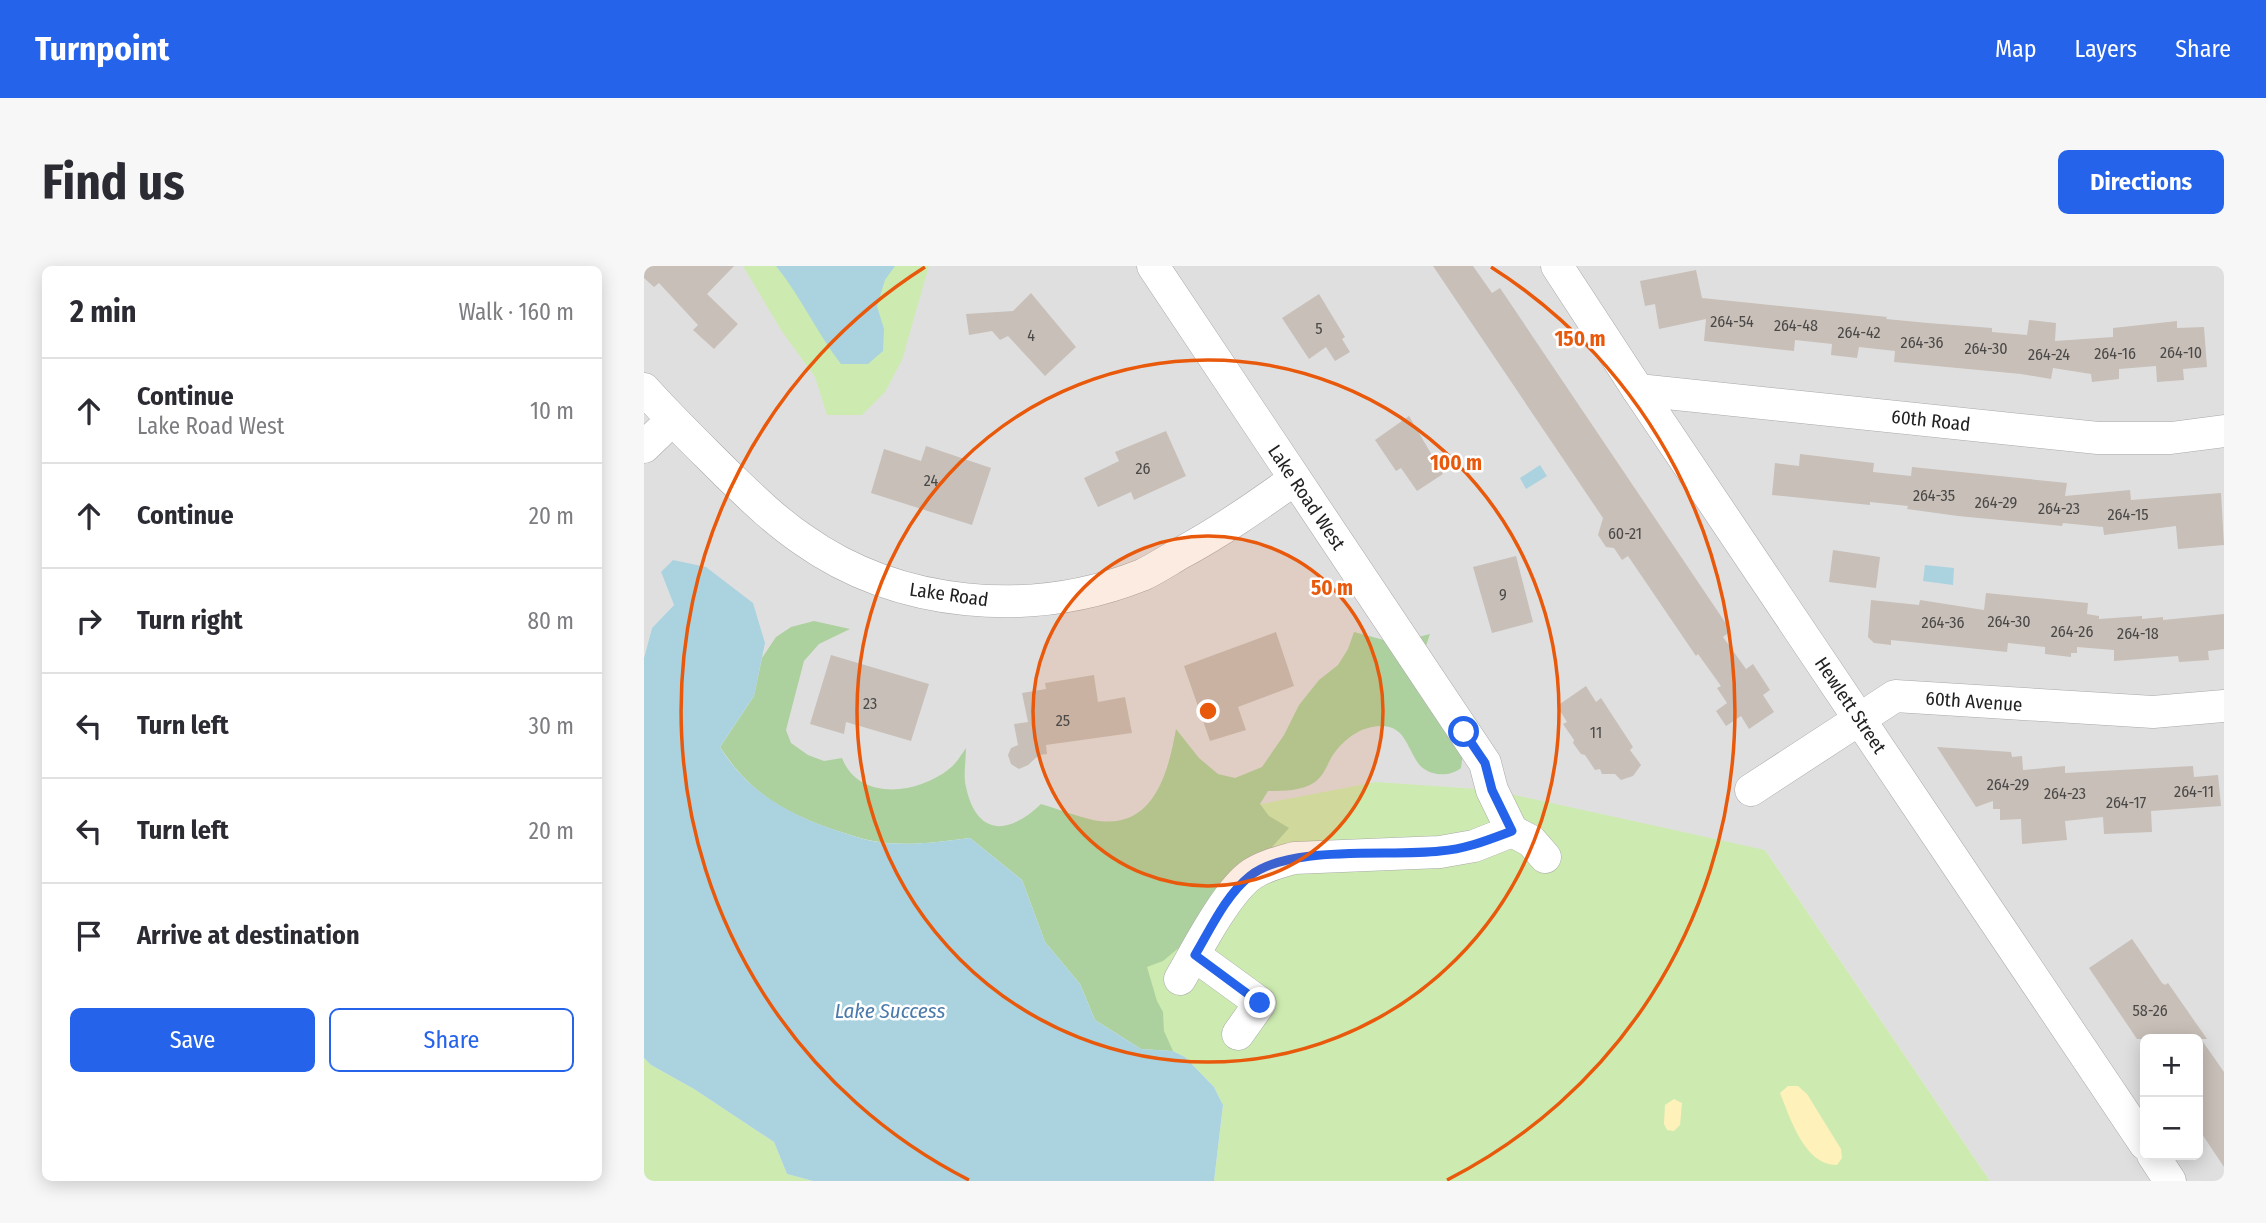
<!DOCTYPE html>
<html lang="en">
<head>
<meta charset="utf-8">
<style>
  body { margin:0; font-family:"Fira Sans Condensed",sans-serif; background:#f7f7f7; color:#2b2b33 }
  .controls { position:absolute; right:21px; bottom:21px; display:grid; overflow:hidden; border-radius:10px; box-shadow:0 4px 18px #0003 }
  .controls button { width:63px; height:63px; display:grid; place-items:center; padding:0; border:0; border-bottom:2px solid #e1e1e2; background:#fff; color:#2b2b33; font:35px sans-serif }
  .stop { position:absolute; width:21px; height:21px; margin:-16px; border:5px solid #2563eb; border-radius:50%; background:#fff }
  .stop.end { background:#2563eb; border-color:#fff; box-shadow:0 2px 7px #0008 }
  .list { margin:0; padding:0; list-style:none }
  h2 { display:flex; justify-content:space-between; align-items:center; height:91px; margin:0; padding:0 28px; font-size:30px }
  h2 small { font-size:23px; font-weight:400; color:#7c7c81 }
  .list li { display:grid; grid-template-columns:46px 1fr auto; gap:21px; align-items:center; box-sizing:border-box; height:105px; padding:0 28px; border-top:2px solid #e1e1e2 }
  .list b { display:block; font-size:26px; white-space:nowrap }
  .list p { margin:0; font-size:23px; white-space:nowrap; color:#7c7c81 }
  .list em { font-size:23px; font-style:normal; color:#7c7c81 }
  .actions { display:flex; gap:14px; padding:21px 28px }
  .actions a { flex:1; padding:16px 0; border:2px solid #2563eb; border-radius:10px; text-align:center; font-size:24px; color:#2563eb }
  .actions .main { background:#2563eb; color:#fff }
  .icon { flex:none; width:38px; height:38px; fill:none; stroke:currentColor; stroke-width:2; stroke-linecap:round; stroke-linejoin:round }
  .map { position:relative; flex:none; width:1580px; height:915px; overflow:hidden; border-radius:10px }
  header { display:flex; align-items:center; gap:42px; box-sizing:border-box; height:98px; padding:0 35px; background:#2563eb; color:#fff }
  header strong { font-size:33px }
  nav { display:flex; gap:38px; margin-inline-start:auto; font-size:24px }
  .intro { display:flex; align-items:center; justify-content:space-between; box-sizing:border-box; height:168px; padding:0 42px }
  h1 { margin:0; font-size:49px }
  .button { padding:18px 32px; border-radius:10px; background:#2563eb; color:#fff; font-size:24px; font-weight:700 }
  main { display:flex; gap:42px; padding:0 42px }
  aside { flex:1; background:#fff; border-radius:10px; box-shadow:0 4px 18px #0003 }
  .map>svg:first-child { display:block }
  .residential { fill:#e0dfdf; fill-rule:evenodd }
  .grass { fill:#cdebb0 }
  .forest { fill:#add19e }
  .sand { fill:#fff1ba }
  .water { fill:#aad3df }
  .building { fill:#c7bfb8 }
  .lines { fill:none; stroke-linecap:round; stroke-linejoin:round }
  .minor-casing { stroke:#a9a9a9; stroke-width:33 }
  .minor { stroke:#fff; stroke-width:32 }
  .route { stroke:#2563eb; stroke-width:9 }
  .ring { fill:none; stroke:#e8590c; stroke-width:3.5 }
  .labels { text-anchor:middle; stroke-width:5; stroke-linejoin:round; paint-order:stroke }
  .number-label { font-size:16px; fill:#4b4948 }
  .street-label { font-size:19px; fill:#222; stroke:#fff }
  .water-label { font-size:21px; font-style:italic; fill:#4a7aab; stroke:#fff }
  .centre { fill:#e8590c; stroke:#fff; stroke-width:3.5 }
  .ring-label { font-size:21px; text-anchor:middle; font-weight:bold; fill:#e8590c; stroke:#fff; stroke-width:5; stroke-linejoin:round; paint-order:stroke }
</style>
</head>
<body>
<header>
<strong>Turnpoint</strong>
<nav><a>Map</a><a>Layers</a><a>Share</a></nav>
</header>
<div class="intro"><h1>Find us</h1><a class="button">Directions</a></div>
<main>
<aside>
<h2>2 min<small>Walk · 160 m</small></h2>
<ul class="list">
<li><svg class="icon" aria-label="ahead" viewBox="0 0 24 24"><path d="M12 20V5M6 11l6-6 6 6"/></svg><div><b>Continue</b><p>Lake Road West</p></div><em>10 m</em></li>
<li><svg class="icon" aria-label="ahead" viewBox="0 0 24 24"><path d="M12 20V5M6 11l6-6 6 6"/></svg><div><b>Continue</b></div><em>20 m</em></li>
<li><svg class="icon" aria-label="right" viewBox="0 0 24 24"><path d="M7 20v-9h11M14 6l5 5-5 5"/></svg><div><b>Turn right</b></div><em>80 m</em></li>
<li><svg class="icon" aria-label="left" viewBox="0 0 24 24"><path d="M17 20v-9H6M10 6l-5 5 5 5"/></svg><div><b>Turn left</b></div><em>30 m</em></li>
<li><svg class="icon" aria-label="left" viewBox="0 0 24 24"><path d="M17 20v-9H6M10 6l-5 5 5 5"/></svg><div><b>Turn left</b></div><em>20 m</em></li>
<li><svg class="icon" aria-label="arrive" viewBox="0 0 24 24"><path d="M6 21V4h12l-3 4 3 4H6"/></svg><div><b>Arrive at destination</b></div></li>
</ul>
<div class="actions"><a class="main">Save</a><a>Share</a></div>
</aside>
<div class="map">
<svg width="1580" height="915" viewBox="0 0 1580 915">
  <rect width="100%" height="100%" fill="#f2efe9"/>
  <!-- residential -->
  <path class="residential" d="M0,0h1580v915h-234l-225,-331 -629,-22 -166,10 -157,-15 -59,-127 -93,-124 13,33 -22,23 -8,30zM1501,773h53v116h-53z"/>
  <!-- grass -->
  <g class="grass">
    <polygon points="99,0 285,0 258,94 241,126 218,149 183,149 171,111 137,64"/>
    <polygon points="732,516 848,524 1121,584 1346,915 570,915 579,839 570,821 541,791 529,785 497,783 492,562"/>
    <polygon points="0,792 7,799 50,823 130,876 143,908 169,915 0,915"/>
  </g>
  <!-- forest -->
  <path class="forest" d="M170,355l36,8 -31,15 -15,17 -18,69 5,13 17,12 16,6 18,-3c17,44 76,36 107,11 7,-5 12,-14 17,-21 0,13 -3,27 0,39 11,50 43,48 75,17 17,5 35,12 52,16 60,12 75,-46 83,-91l23,29 19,16 17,4 27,-11 22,-32 15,-30 20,-25 19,-15 10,-16 6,-17 41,11 35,-9 -8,24 41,95 -2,15c-12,10 -34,8 -43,-5 -13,-19 -14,-42 -46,-36 -17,3 -34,18 -42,33 -4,8 -7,16 -15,22 -12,9 -32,9 -47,9l-8,13 9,12 20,12 -97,109 -29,24 -16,6 10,34 6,11 1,19 9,20 -32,-2 -46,-29 -15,-36 -35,-42 -23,-62 -52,-42c-32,4 -65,9 -97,3 -11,-2 -22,-6 -32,-9 -53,-17 -90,-37 -121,-85l34,-51 8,-38 14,-21 15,-10z"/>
  <!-- sand -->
  <g class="sand">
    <path d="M1144,820h10l9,8 34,55 1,9 -5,7c-33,0 -47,-48 -57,-72z"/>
    <polygon points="1030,833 1038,837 1036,859 1030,865 1023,864 1020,858 1021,839"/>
  </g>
  <!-- water -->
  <g class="water">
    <path d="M132,0h119l-10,14 -8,26 7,23 -1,22 -15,13h-27c-24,-31 -40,-67 -65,-98z"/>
    <polygon points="896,199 903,210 882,223 876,212"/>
    <path d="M29,294l33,7 47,36 12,40 -11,53 -34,51c28,46 71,69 121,85 10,3 21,7 31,9 32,6 66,1 98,-3l52,42 23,62 35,42 15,36 46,29 32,2 12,6 29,30 9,18 -9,76h-401l-26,-7 -13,-32 -80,-53 -43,-24 -7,-7v-400l8,-30 22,-23 -13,-33z"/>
    <polygon points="1281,299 1310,302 1309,319 1279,315"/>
  </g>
  <!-- building -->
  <g class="building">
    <polygon points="0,0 90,0 63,28 94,58 70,83 49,64 54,59 15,17 10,21 0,12"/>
    <polygon points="789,0 829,0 848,27 856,22 1087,365 1079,371 1102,403 1109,398 1126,424 1119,429 1130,446 1105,463 1097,450 1082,460 1072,445 1083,437 1073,422 1077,420 1054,388 1052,390 984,290 978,294 970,282 962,281 954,269 959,252"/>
    <polygon points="1052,4 1058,32 1243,51 1242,53 1284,57 1348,62 1348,66 1383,69 1385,54 1412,57 1411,75 1469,71 1469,62 1533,55 1533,62 1560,61 1563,101 1539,103 1540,114 1513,116 1512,100 1475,103 1475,113 1448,116 1447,108 1409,102 1407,113 1377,108 1250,96 1251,85 1215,81 1213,92 1187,89 1188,78 1151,74 1150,85 1060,75 1062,53 1015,63 1011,38 1001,40 996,15"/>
    <polygon points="387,27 432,81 401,110 364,70 356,74 348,65 325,69 322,48 369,45"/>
    <polygon points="675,28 701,71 698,73 706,86 691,95 682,81 665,93 638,52"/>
    <polygon points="765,150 799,208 773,225 757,202 752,205 731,174"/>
    <polygon points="522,165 542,210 490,234 487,226 454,241 440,212 475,195 471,186"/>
    <polygon points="282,180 347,202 328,259 227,227 240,183 277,195"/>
    <polygon points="1156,188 1230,197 1229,206 1267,210 1268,201 1423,217 1421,230 1486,224 1487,234 1577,227 1580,279 1534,283 1532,260 1460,269 1459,261 1419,257 1418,260 1314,250 1263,243 1264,240 1226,236 1226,239 1128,229 1131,197 1155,200"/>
    <polygon points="1189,284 1236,291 1232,322 1185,316"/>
    <polygon points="872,290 889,356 848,367 829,301"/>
    <polygon points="1342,327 1444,337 1443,348 1455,350 1455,353 1498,350 1498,353 1519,351 1519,354 1580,348 1580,383 1564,385 1565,394 1535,396 1534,390 1470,395 1470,384 1433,381 1433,387 1427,387 1427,391 1401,388 1401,381 1364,377 1363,386 1247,374 1247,379 1230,377 1224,371 1227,334 1275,339 1276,334 1340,344"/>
    <polygon points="632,366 650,420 594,441 602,464 566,475 540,400"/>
    <polygon points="187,389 285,418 267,475 202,456 200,468 166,458"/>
    <polygon points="450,409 454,436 481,431 488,467 402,479 403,488 395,489 384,499 375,503 367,498 364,489 367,482 374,479 370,458 384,456 378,427 402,423 401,417"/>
    <polygon points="942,420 952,436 957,432 989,481 986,484 997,499 989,510 977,514 971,508 958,508 956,503 951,504 941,489 937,488 929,477 930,474 919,458 923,456 913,440"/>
    <polygon points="1293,481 1367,486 1368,491 1378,490 1379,504 1421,500 1421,507 1549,500 1550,511 1574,509 1577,540 1507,545 1508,566 1460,568 1459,551 1421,555 1423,574 1378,578 1377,553 1356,554 1356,543 1349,543 1349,535 1332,541"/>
    <polygon points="1488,673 1518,717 1521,719 1524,717 1563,773 1557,773 1580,806 1580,901 1554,862 1554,773 1493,773 1445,702"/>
  </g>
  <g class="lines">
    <defs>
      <g id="minor">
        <polyline points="509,0 841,497 848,524 868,565 887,575 901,591"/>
        <polyline points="913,0 994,124 1501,878"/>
        <path d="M0,123c26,29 54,56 82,84 24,23 48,47 76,66 97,69 230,80 340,36 13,-6 25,-14 37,-21 41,-22 78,-48 116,-75"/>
        <polyline points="994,124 1454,172 1527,172 1580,165"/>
        <polyline points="0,181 28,154"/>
        <polyline points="1107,524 1251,430 1509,446 1580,440"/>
        <polyline points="550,689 616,737 594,768"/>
        <path d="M536,713c17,-29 46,-87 72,-105 12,-8 28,-12 42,-16l146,-6 34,-6 38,-15"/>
        <polyline points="1509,889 1526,915"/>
      </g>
    </defs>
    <!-- minor casing -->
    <use href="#minor" class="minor-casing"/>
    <!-- minor -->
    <use href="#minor" class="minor"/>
  </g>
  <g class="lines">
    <!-- route -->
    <path class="route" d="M616,737l-65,-48c16,-27 31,-60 55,-79 39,-32 140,-19 190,-25 26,-2 48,-11 72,-20l-20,-41 -7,-27 -21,-31"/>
  </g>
  <!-- distance rings -->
  <circle cx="564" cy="445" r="175" fill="#e8590c" fill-opacity=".12"/>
  <g class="ring">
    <circle cx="564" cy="445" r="175"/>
    <circle cx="564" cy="445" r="351"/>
    <path d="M325 914A526 526 0 0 1 281 1M847 1A526 526 0 0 1 803 914"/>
  </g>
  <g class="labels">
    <!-- number labels -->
    <g class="number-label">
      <text x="1088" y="61">264-54</text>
      <text x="1152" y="65">264-48</text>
      <text x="675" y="68">5</text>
      <text x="1215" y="72">264-42</text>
      <text x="387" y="75">4</text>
      <text x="1278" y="82">264-36</text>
      <text x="1342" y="88">264-30</text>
      <text x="1537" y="92">264-10</text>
      <text x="1471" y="93">264-16</text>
      <text x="1405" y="94">264-24</text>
      <text x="499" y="208">26</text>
      <text x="287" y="220">24</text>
      <text x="1290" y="235">264-35</text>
      <text x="1352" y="242">264-29</text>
      <text x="1415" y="248">264-23</text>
      <text x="1484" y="254">264-15</text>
      <text x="981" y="273">60-21</text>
      <text x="859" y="334">9</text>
      <text x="1365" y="361">264-30</text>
      <text x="1299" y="362">264-36</text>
      <text x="1428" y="371">264-26</text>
      <text x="1494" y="373">264-18</text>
      <text x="226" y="443">23</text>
      <text x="419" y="460">25</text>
      <text x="952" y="472">11</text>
      <text x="1364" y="524">264-29</text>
      <text x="1550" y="531">264-11</text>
      <text x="1421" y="533">264-23</text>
      <text x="1482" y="542">264-17</text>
      <text x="1506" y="750">58-26</text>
    </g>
    <!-- street labels -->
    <g class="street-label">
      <text transform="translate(1287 154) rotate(6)" y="7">60th Road</text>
      <text transform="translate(663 231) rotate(56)" y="7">Lake Road West</text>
      <text transform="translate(305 328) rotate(8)" y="7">Lake Road</text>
      <text transform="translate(1330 435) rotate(4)" y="7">60th Avenue</text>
      <text transform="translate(1207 439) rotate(56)" y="7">Hewlett Street</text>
    </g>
    <!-- water labels -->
    <g class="water-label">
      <text x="246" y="752">Lake Success</text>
    </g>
  </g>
  <circle cx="564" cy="445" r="10" class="centre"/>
  <g class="ring-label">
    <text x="936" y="80">150 m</text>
    <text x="812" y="204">100 m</text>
    <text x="688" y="329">50 m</text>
  </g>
</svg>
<div class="controls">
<button>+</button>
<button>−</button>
</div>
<div class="stop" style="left:820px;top:466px"></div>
<div class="stop end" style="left:616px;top:737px"></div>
</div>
</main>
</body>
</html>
